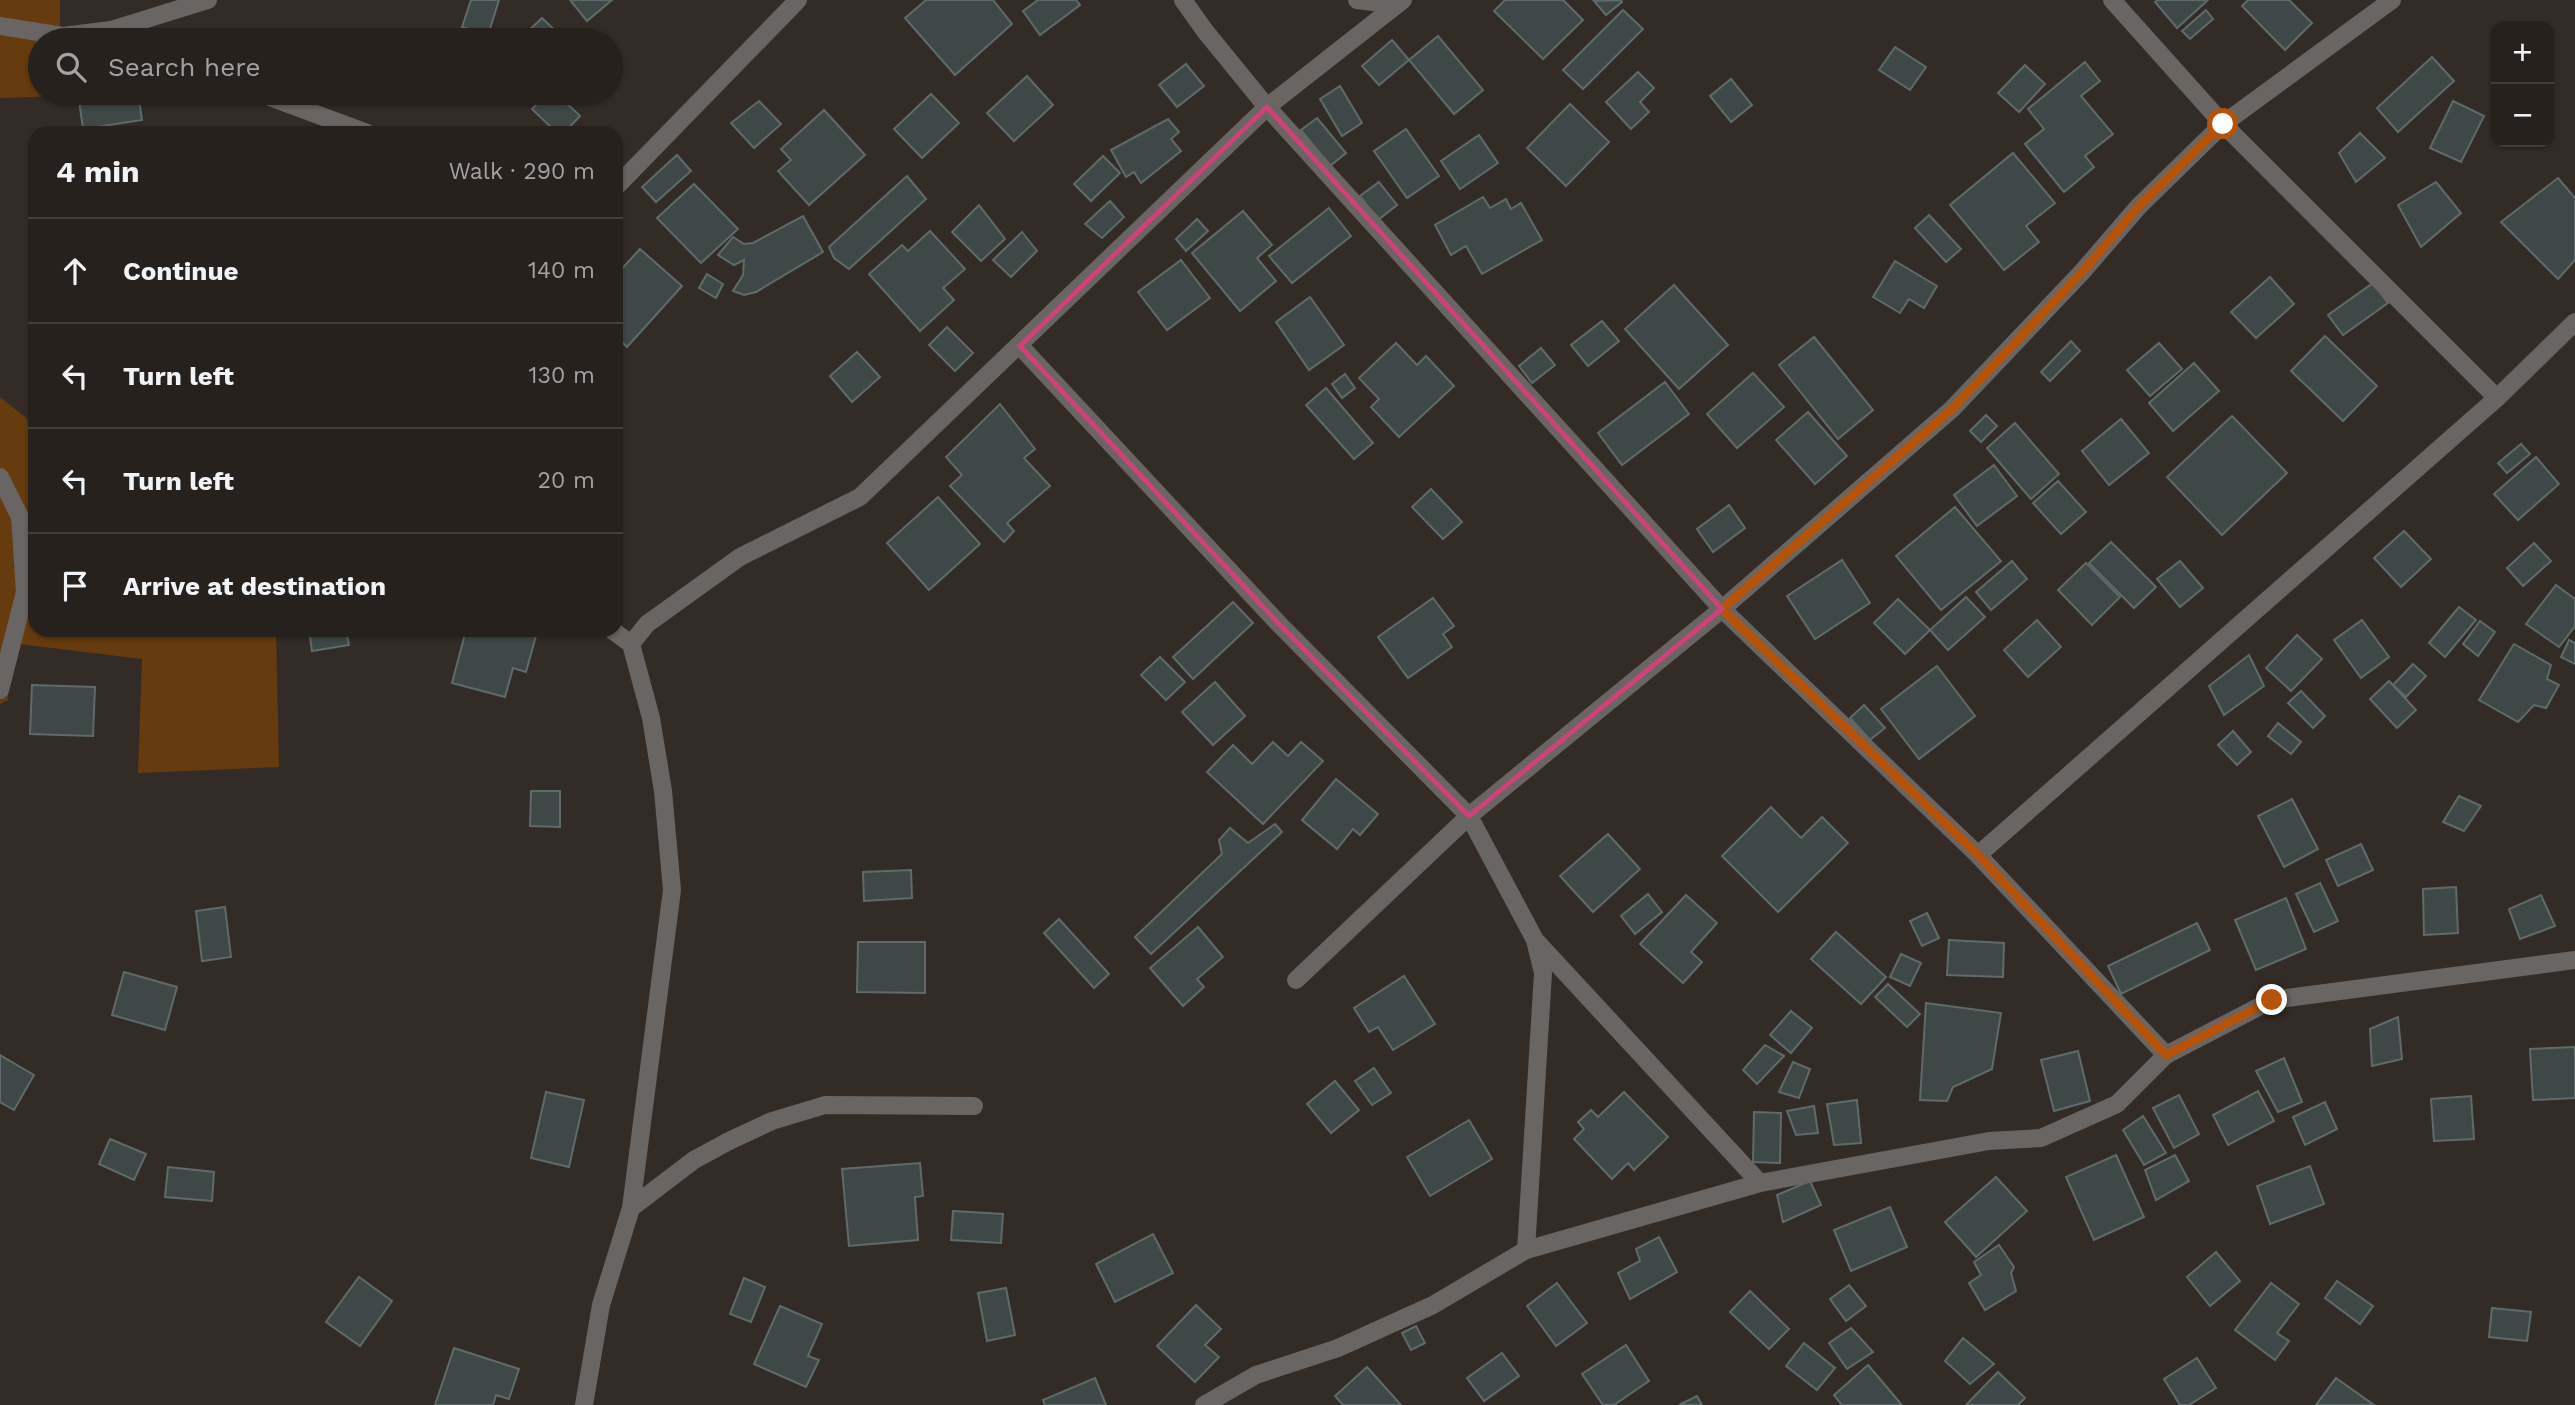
<!DOCTYPE html>
<html lang="en">
<head>
<meta charset="utf-8">
<style>
  body { margin:0; font-family:"Work Sans",sans-serif; background:#2e2925; color:#f1f3f6 }
  .controls { position:absolute; right:21px; top:21px; display:grid; overflow:hidden; border-radius:14px; box-shadow:0 2px 5px #0004 }
  .controls button { width:63px; height:63px; display:grid; place-items:center; padding:0; border:0; border-bottom:2px solid #423e3b; background:#26211c; color:#f1f3f6; font:35px sans-serif }
  .stop { position:absolute; width:21px; height:21px; margin:-16px; border:5px solid #b45309; border-radius:50%; background:#fff }
  .stop.end { background:#b45309; border-color:#fff; box-shadow:0 2px 7px #0008 }
  .list { margin:0; padding:0; list-style:none }
  h2 { display:flex; justify-content:space-between; align-items:center; height:91px; margin:0; padding:0 28px; font-size:30px }
  h2 small { font-size:23px; font-weight:400; color:#a4a3a3 }
  .list li { display:grid; grid-template-columns:46px 1fr auto; gap:21px; align-items:center; box-sizing:border-box; height:105px; padding:0 28px; border-top:2px solid #423e3b }
  .list b { display:block; font-size:26px; white-space:nowrap }
  .list em { font-size:23px; font-style:normal; color:#a4a3a3 }
  .icon { flex:none; width:38px; height:38px; fill:none; stroke:currentColor; stroke-width:2; stroke-linecap:round; stroke-linejoin:round }
  .map { position:relative; flex:none; width:2575px; height:1405px; overflow:hidden }
  .search { position:absolute; background:#26211c; box-shadow:0 2px 5px #0004; left:28px; top:28px; width:595px; height:77px; display:flex; align-items:center; gap:18px; box-sizing:border-box; padding:0 24px; border-radius:38px; color:#a4a3a3; font-size:26px }
  .panel { position:absolute; background:#26211c; box-shadow:0 2px 5px #0004; left:28px; top:126px; width:595px; height:511px; border-radius:21px }
  .map>svg:first-child { display:block }
  .green { fill:#663b0d }
  .building { fill:#3d4847; stroke:#5f6b6a; stroke-width:2 }
  .lines { fill:none; stroke-linecap:round; stroke-linejoin:round }
  .minor { stroke:#696562; stroke-width:18 }
  .route { stroke:#b45309; stroke-width:9 }
  .marked { fill:none; stroke:#cc4378; stroke-width:5; stroke-linejoin:round }
</style>
</head>
<body>
<div class="map">
<svg width="2575" height="1405" viewBox="0 0 2575 1405">
  <rect width="100%" height="100%" fill="#332c26"/>
  <!-- green -->
  <g class="green">
    <polygon points="0,0 60,0 60,40 40,40 40,93 61,93 61,96 0,98"/>
    <polygon points="0,397 35,425 35,630 276,630 279,767 138,773 142,659 11,643 8,700 0,704"/>
  </g>
  <!-- building -->
  <g class="building">
    <polygon points="471,0 499,0 488,35 462,27"/>
    <polygon points="570,0 612,0 587,21"/>
    <polygon points="926,0 993,0 1012,24 955,75 905,18"/>
    <polygon points="1038,0 1076,0 1080,5 1040,35 1023,11"/>
    <polygon points="1505,0 1563,0 1583,20 1543,59 1494,11"/>
    <polygon points="1621,0 1622,2 1606,15 1594,1"/>
    <polygon points="2158,0 2208,0 2177,28 2155,2"/>
    <polygon points="2248,0 2289,0 2312,23 2285,50 2242,6"/>
    <polygon points="1623,10 1643,29 1583,89 1563,70"/>
    <polygon points="2206,10 2213,19 2190,39 2182,31"/>
    <polygon points="542,18 561,36 557,40 519,40"/>
    <polygon points="417,30 453,40 413,40"/>
    <polygon points="1438,36 1483,90 1454,114 1409,60"/>
    <polygon points="1392,40 1409,60 1379,85 1362,66"/>
    <polygon points="1895,47 1926,67 1910,90 1879,70"/>
    <polygon points="2432,57 2454,81 2398,132 2377,108"/>
    <polygon points="2085,62 2100,81 2081,96 2113,134 2085,156 2094,167 2064,192 2025,144 2044,129 2028,109"/>
    <polygon points="1186,64 1204,86 1177,107 1159,85"/>
    <polygon points="2025,65 2045,84 2019,112 1998,93"/>
    <polygon points="1638,72 1654,88 1640,102 1649,112 1631,129 1606,102"/>
    <polygon points="1027,76 1053,105 1014,141 987,113"/>
    <polygon points="1731,79 1752,105 1731,122 1710,96"/>
    <polygon points="1340,86 1362,123 1342,136 1320,99"/>
    <polygon points="78,93 138,93 142,120 83,129"/>
    <polygon points="548,93 556,93 580,116 564,133 557,133 532,109"/>
    <polygon points="931,94 959,123 922,158 894,129"/>
    <polygon points="759,101 781,124 754,148 731,123"/>
    <polygon points="2453,101 2484,116 2461,162 2430,148"/>
    <polygon points="1570,104 1609,142 1566,186 1527,148"/>
    <polygon points="824,110 865,155 809,205 778,171 791,160 781,149"/>
    <polygon points="1317,118 1346,153 1330,166 1301,130"/>
    <polygon points="1168,119 1179,132 1171,139 1181,151 1141,183 1134,172 1126,177 1111,150"/>
    <polygon points="1406,129 1439,176 1407,198 1374,151"/>
    <polygon points="2360,133 2385,158 2356,182 2339,153"/>
    <polygon points="1479,135 1498,163 1460,189 1441,161"/>
    <polygon points="2013,153 2055,203 2026,226 2039,242 2004,270 1950,205"/>
    <polygon points="677,155 691,171 656,202 642,187"/>
    <polygon points="1103,156 1120,173 1091,201 1074,184"/>
    <polygon points="907,176 926,199 849,269 834,258 829,247"/>
    <polygon points="2558,178 2575,198 2575,260 2558,279 2501,222"/>
    <polygon points="1379,182 1397,205 1378,220 1360,196"/>
    <polygon points="2436,182 2461,213 2421,247 2398,205"/>
    <polygon points="694,184 738,229 701,263 657,218"/>
    <polygon points="1483,197 1490,208 1506,199 1511,209 1521,203 1542,240 1482,274 1466,246 1451,255 1435,225"/>
    <polygon points="1110,201 1124,217 1102,238 1085,224"/>
    <polygon points="979,205 1005,239 981,261 952,232"/>
    <polygon points="1329,208 1351,236 1292,283 1269,256"/>
    <polygon points="1243,211 1272,245 1257,258 1276,281 1240,311 1192,253"/>
    <polygon points="1929,215 1961,249 1946,262 1915,228"/>
    <polygon points="803,216 823,252 756,292 744,295 733,291 743,275 744,260 734,265 718,255 733,237 744,244 753,243"/>
    <polygon points="1197,219 1208,231 1186,251 1176,239"/>
    <polygon points="930,231 965,269 943,288 954,300 920,331 869,274 902,245 908,251"/>
    <polygon points="1022,232 1037,251 1011,277 993,260"/>
    <polygon points="640,249 682,286 627,347 616,336 616,275"/>
    <polygon points="1181,260 1210,298 1167,330 1138,292"/>
    <polygon points="1895,261 1937,286 1924,308 1909,299 1900,313 1873,297"/>
    <polygon points="707,274 723,284 716,298 699,288"/>
    <polygon points="2270,277 2294,304 2256,338 2231,312"/>
    <polygon points="2373,283 2388,303 2343,335 2328,315"/>
    <polygon points="1674,285 1728,345 1679,389 1625,329"/>
    <polygon points="1310,297 1344,345 1309,370 1276,322"/>
    <polygon points="1602,321 1619,341 1588,366 1571,345"/>
    <polygon points="947,327 973,353 955,371 929,345"/>
    <polygon points="2325,336 2377,386 2343,421 2291,371"/>
    <polygon points="1814,337 1873,410 1838,439 1779,365"/>
    <polygon points="2071,341 2080,351 2050,381 2041,372"/>
    <polygon points="1396,343 1417,365 1426,356 1454,386 1399,437 1371,407 1379,399 1359,378"/>
    <polygon points="2159,343 2182,369 2150,396 2127,370"/>
    <polygon points="1541,348 1555,365 1532,383 1519,366"/>
    <polygon points="857,352 880,377 852,402 830,376"/>
    <polygon points="2194,363 2219,391 2173,431 2149,403"/>
    <polygon points="1753,373 1784,407 1737,448 1707,414"/>
    <polygon points="1345,374 1355,388 1342,398 1332,384"/>
    <polygon points="1665,382 1689,414 1622,465 1598,433"/>
    <polygon points="1326,388 1373,443 1354,459 1306,405"/>
    <polygon points="1000,404 1035,449 1024,458 1050,486 1007,523 1014,531 1004,542 950,486 962,475 946,457"/>
    <polygon points="1808,412 1847,456 1815,484 1776,440"/>
    <polygon points="1986,415 1997,426 1981,442 1970,431"/>
    <polygon points="2232,416 2287,473 2222,535 2167,477"/>
    <polygon points="2121,419 2149,453 2109,485 2082,451"/>
    <polygon points="2015,423 2059,474 2031,499 1987,448"/>
    <polygon points="2521,444 2530,454 2507,473 2498,463"/>
    <polygon points="2536,457 2559,484 2518,520 2494,494"/>
    <polygon points="1994,465 2017,496 1977,526 1954,495"/>
    <polygon points="2058,481 2086,512 2061,534 2033,503"/>
    <polygon points="1431,489 1462,522 1443,539 1412,507"/>
    <polygon points="938,497 980,544 929,590 887,543"/>
    <polygon points="1729,505 1745,528 1713,552 1697,529"/>
    <polygon points="1955,507 2001,561 1941,610 1896,556"/>
    <polygon points="2404,531 2431,559 2401,587 2374,558"/>
    <polygon points="2111,542 2156,587 2134,608 2089,563"/>
    <polygon points="2534,543 2551,561 2523,586 2507,568"/>
    <polygon points="1842,560 1870,603 1815,639 1787,596"/>
    <polygon points="2012,561 2027,579 1991,610 1976,592"/>
    <polygon points="2180,561 2203,588 2180,607 2157,579"/>
    <polygon points="2086,563 2120,597 2092,625 2058,590"/>
    <polygon points="2556,585 2575,599 2575,626 2559,647 2526,624"/>
    <polygon points="1966,597 1985,617 1948,650 1930,630"/>
    <polygon points="1433,598 1454,626 1443,634 1452,647 1408,678 1378,637"/>
    <polygon points="1898,599 1930,630 1905,654 1874,623"/>
    <polygon points="1233,602 1253,623 1193,679 1173,657"/>
    <polygon points="2459,607 2476,620 2445,657 2429,643"/>
    <polygon points="2037,620 2061,647 2028,677 2004,650"/>
    <polygon points="2362,620 2389,657 2361,678 2334,640"/>
    <polygon points="2480,621 2495,632 2478,656 2463,644"/>
    <polygon points="309,630 346,630 349,645 312,651"/>
    <polygon points="466,630 537,632 526,672 513,668 505,697 452,683"/>
    <polygon points="2297,635 2322,659 2291,691 2266,668"/>
    <polygon points="2569,640 2575,643 2575,664 2561,657"/>
    <polygon points="2514,644 2551,665 2547,679 2559,685 2546,708 2534,705 2518,722 2479,700"/>
    <polygon points="2249,655 2264,686 2224,715 2209,686"/>
    <polygon points="1160,657 1185,682 1166,700 1141,675"/>
    <polygon points="2413,664 2426,676 2406,697 2393,685"/>
    <polygon points="1937,666 1975,716 1919,759 1881,709"/>
    <polygon points="2389,681 2416,710 2397,728 2370,699"/>
    <polygon points="1215,682 1245,716 1213,745 1182,712"/>
    <polygon points="32,685 95,687 93,736 30,734"/>
    <polygon points="2301,691 2325,716 2313,728 2288,703"/>
    <polygon points="1864,705 1885,728 1870,740 1850,718"/>
    <polygon points="2278,723 2301,742 2291,754 2268,736"/>
    <polygon points="2233,731 2251,752 2237,765 2218,745"/>
    <polygon points="1273,742 1288,756 1301,742 1323,761 1263,824 1207,772 1233,745 1252,764"/>
    <polygon points="1336,779 1378,814 1360,835 1353,829 1337,849 1302,820"/>
    <polygon points="531,791 560,791 560,827 530,826"/>
    <polygon points="2459,796 2481,806 2464,831 2443,822"/>
    <polygon points="2292,799 2318,849 2284,867 2258,816"/>
    <polygon points="1771,807 1801,838 1822,817 1848,843 1778,912 1722,856"/>
    <polygon points="1275,824 1282,832 1151,954 1135,937 1222,854 1219,840 1230,828 1248,843"/>
    <polygon points="1608,834 1640,869 1593,912 1560,876"/>
    <polygon points="2361,844 2373,870 2338,886 2326,860"/>
    <polygon points="911,870 912,898 864,901 863,872"/>
    <polygon points="2320,883 2338,921 2314,932 2296,894"/>
    <polygon points="2456,887 2458,933 2424,935 2423,889"/>
    <polygon points="1648,894 1662,912 1635,934 1621,916"/>
    <polygon points="1686,895 1717,923 1691,952 1702,962 1683,983 1640,944"/>
    <polygon points="2541,895 2555,926 2520,939 2509,909"/>
    <polygon points="2286,898 2306,949 2256,970 2235,920"/>
    <polygon points="225,907 231,957 202,961 196,911"/>
    <polygon points="1927,913 1939,938 1922,946 1910,921"/>
    <polygon points="1059,919 1109,974 1094,988 1044,933"/>
    <polygon points="2197,923 2210,950 2121,994 2108,966"/>
    <polygon points="1198,927 1223,957 1197,979 1204,987 1183,1006 1150,968"/>
    <polygon points="1836,932 1886,977 1861,1004 1811,959"/>
    <polygon points="1949,940 2004,943 2003,977 1947,975"/>
    <polygon points="858,942 925,942 925,993 857,992"/>
    <polygon points="1901,954 1921,963 1910,986 1890,977"/>
    <polygon points="124,972 177,987 165,1030 112,1015"/>
    <polygon points="1404,976 1435,1024 1393,1050 1378,1027 1369,1032 1354,1008"/>
    <polygon points="1888,984 1920,1014 1907,1027 1875,997"/>
    <polygon points="1926,1003 2001,1013 1992,1069 1953,1087 1947,1101 1920,1100"/>
    <polygon points="1791,1011 1812,1028 1791,1053 1770,1035"/>
    <polygon points="2398,1017 2402,1059 2372,1066 2370,1029"/>
    <polygon points="1765,1045 1784,1056 1757,1084 1743,1070"/>
    <polygon points="2575,1047 2575,1098 2533,1100 2530,1049"/>
    <polygon points="2078,1051 2090,1101 2054,1111 2041,1060"/>
    <polygon points="0,1055 34,1075 14,1110 0,1102"/>
    <polygon points="2284,1058 2302,1102 2278,1112 2256,1071"/>
    <polygon points="1793,1062 1810,1069 1799,1098 1779,1092"/>
    <polygon points="1374,1068 1391,1093 1372,1105 1355,1081"/>
    <polygon points="1335,1081 1359,1110 1331,1133 1307,1104"/>
    <polygon points="2258,1091 2274,1121 2228,1145 2213,1115"/>
    <polygon points="546,1092 584,1100 569,1167 531,1158"/>
    <polygon points="1624,1092 1668,1137 1634,1170 1628,1163 1612,1179 1574,1139 1584,1129 1578,1122 1591,1110 1598,1117"/>
    <polygon points="2179,1095 2199,1134 2174,1148 2153,1108"/>
    <polygon points="2471,1096 2474,1139 2434,1141 2431,1099"/>
    <polygon points="1857,1100 1861,1143 1834,1145 1827,1104"/>
    <polygon points="2325,1102 2337,1129 2305,1145 2293,1117"/>
    <polygon points="1814,1106 1818,1133 1796,1135 1787,1111"/>
    <polygon points="1754,1112 1781,1113 1780,1163 1753,1162"/>
    <polygon points="2143,1116 2166,1153 2144,1165 2123,1130"/>
    <polygon points="1469,1120 1492,1159 1430,1196 1407,1157"/>
    <polygon points="110,1139 146,1154 134,1180 99,1164"/>
    <polygon points="2116,1155 2144,1217 2094,1240 2066,1177"/>
    <polygon points="2175,1155 2189,1181 2156,1200 2145,1170"/>
    <polygon points="920,1163 923,1196 915,1197 918,1240 849,1246 842,1169"/>
    <polygon points="2310,1166 2324,1204 2270,1224 2257,1186"/>
    <polygon points="168,1167 214,1172 212,1201 165,1197"/>
    <polygon points="1996,1177 2027,1211 1976,1257 1945,1222"/>
    <polygon points="1810,1181 1821,1205 1783,1222 1777,1195"/>
    <polygon points="1890,1207 1907,1247 1851,1271 1834,1230"/>
    <polygon points="953,1211 1003,1214 1001,1243 951,1240"/>
    <polygon points="1153,1234 1173,1273 1115,1302 1096,1264"/>
    <polygon points="1659,1237 1677,1272 1630,1299 1618,1273 1640,1261 1636,1249"/>
    <polygon points="1999,1245 2014,1267 2011,1273 2016,1291 1985,1310 1969,1283 1981,1275 1974,1262"/>
    <polygon points="2216,1252 2240,1281 2210,1306 2187,1277"/>
    <polygon points="359,1277 392,1301 360,1346 326,1322"/>
    <polygon points="744,1278 765,1287 751,1322 730,1314"/>
    <polygon points="2337,1281 2373,1306 2360,1324 2325,1298"/>
    <polygon points="1557,1283 1587,1323 1556,1346 1527,1306"/>
    <polygon points="2271,1283 2299,1304 2277,1333 2289,1341 2275,1360 2235,1330"/>
    <polygon points="1849,1285 1866,1306 1846,1321 1830,1299"/>
    <polygon points="1006,1288 1015,1335 987,1341 978,1293"/>
    <polygon points="1750,1291 1789,1329 1769,1349 1730,1312"/>
    <polygon points="1196,1305 1221,1329 1205,1345 1219,1357 1195,1382 1157,1346"/>
    <polygon points="780,1306 822,1324 808,1356 819,1360 806,1387 754,1364"/>
    <polygon points="2492,1308 2531,1312 2527,1341 2489,1337"/>
    <polygon points="1416,1326 1425,1343 1411,1350 1402,1333"/>
    <polygon points="1851,1328 1873,1352 1847,1369 1829,1343"/>
    <polygon points="1963,1338 1994,1364 1970,1384 1945,1361"/>
    <polygon points="1804,1343 1835,1368 1817,1390 1786,1366"/>
    <polygon points="1626,1345 1649,1381 1614,1405 1603,1405 1582,1374"/>
    <polygon points="454,1348 519,1369 509,1399 496,1395 493,1405 435,1405"/>
    <polygon points="1502,1353 1519,1376 1484,1401 1467,1378"/>
    <polygon points="2197,1358 2216,1388 2189,1405 2180,1405 2164,1379"/>
    <polygon points="1868,1365 1902,1405 1842,1405 1834,1395"/>
    <polygon points="1367,1367 1401,1405 1343,1405 1335,1396"/>
    <polygon points="1998,1372 2025,1398 2018,1405 1966,1405"/>
    <polygon points="1095,1378 1106,1405 1045,1405 1043,1400"/>
    <polygon points="2336,1378 2374,1405 2316,1405"/>
    <polygon points="1697,1396 1702,1405 1679,1405"/>
  </g>
  <g class="lines">
    <!-- minor -->
    <g class="minor">
      <polyline points="1183,0 1205,31 1267,107 1722,609 1978,855 2166,1055 2272,1000 2575,960"/>
      <polyline points="1357,0 1397,5"/>
      <polyline points="2112,0 2223,124 2497,398"/>
      <polyline points="0,26 63,36 111,30 208,0"/>
      <polyline points="259,93 367,133"/>
      <polyline points="616,187 798,0"/>
      <polyline points="1020,346 1279,624 1469,816 1296,980"/>
      <polyline points="0,477 20,517 25,592 0,690"/>
      <polyline points="631,644 647,624 740,557 860,497 1267,107 1403,0"/>
      <polyline points="1978,855 2497,398 2575,322"/>
      <polyline points="1537,942 1760,1183"/>
      <polyline points="631,1208 694,1160 729,1141 772,1121 825,1105 974,1106"/>
      <polyline points="1526,1250 1543,973 1535,940 1469,816 1722,609 1952,409 2082,272 2139,206 2223,124 2392,0"/>
      <polyline points="584,1405 601,1305 631,1208 672,890 663,791 651,718 631,644 612,630"/>
      <polyline points="1204,1405 1256,1375 1338,1348 1433,1305 1526,1250 1760,1183 1989,1141 2041,1138 2117,1104 2166,1055"/>
    </g>
  </g>
  <g class="lines">
    <!-- route -->
    <polyline class="route" points="2223,124 2139,206 2082,272 1952,409 1722,609 1978,855 2166,1055 2272,1000"/>
  </g>
  <!-- marked area -->
  <path class="marked" d="M1267,107l455,502 -253,207 -190,-192 -259,-278z"/>
</svg>
<div class="controls">
<button>+</button>
<button>−</button>
</div>
<div class="stop" style="left:2223px;top:124px"></div>
<div class="stop end" style="left:2272px;top:1000px"></div>
<div class="search"><svg class="icon" aria-label="search" viewBox="0 0 24 24"><circle cx="10" cy="10" r="6"/><path d="M15 15l6 6"/></svg>Search here</div>
<section class="panel">
<h2>4 min<small>Walk · 290 m</small></h2>
<ul class="list">
<li><svg class="icon" aria-label="ahead" viewBox="0 0 24 24"><path d="M12 20V5M6 11l6-6 6 6"/></svg><div><b>Continue</b></div><em>140 m</em></li>
<li><svg class="icon" aria-label="left" viewBox="0 0 24 24"><path d="M17 20v-9H6M10 6l-5 5 5 5"/></svg><div><b>Turn left</b></div><em>130 m</em></li>
<li><svg class="icon" aria-label="left" viewBox="0 0 24 24"><path d="M17 20v-9H6M10 6l-5 5 5 5"/></svg><div><b>Turn left</b></div><em>20 m</em></li>
<li><svg class="icon" aria-label="arrive" viewBox="0 0 24 24"><path d="M6 21V4h12l-3 4 3 4H6"/></svg><div><b>Arrive at destination</b></div></li>
</ul>
</section>
</div>
</body>
</html>
